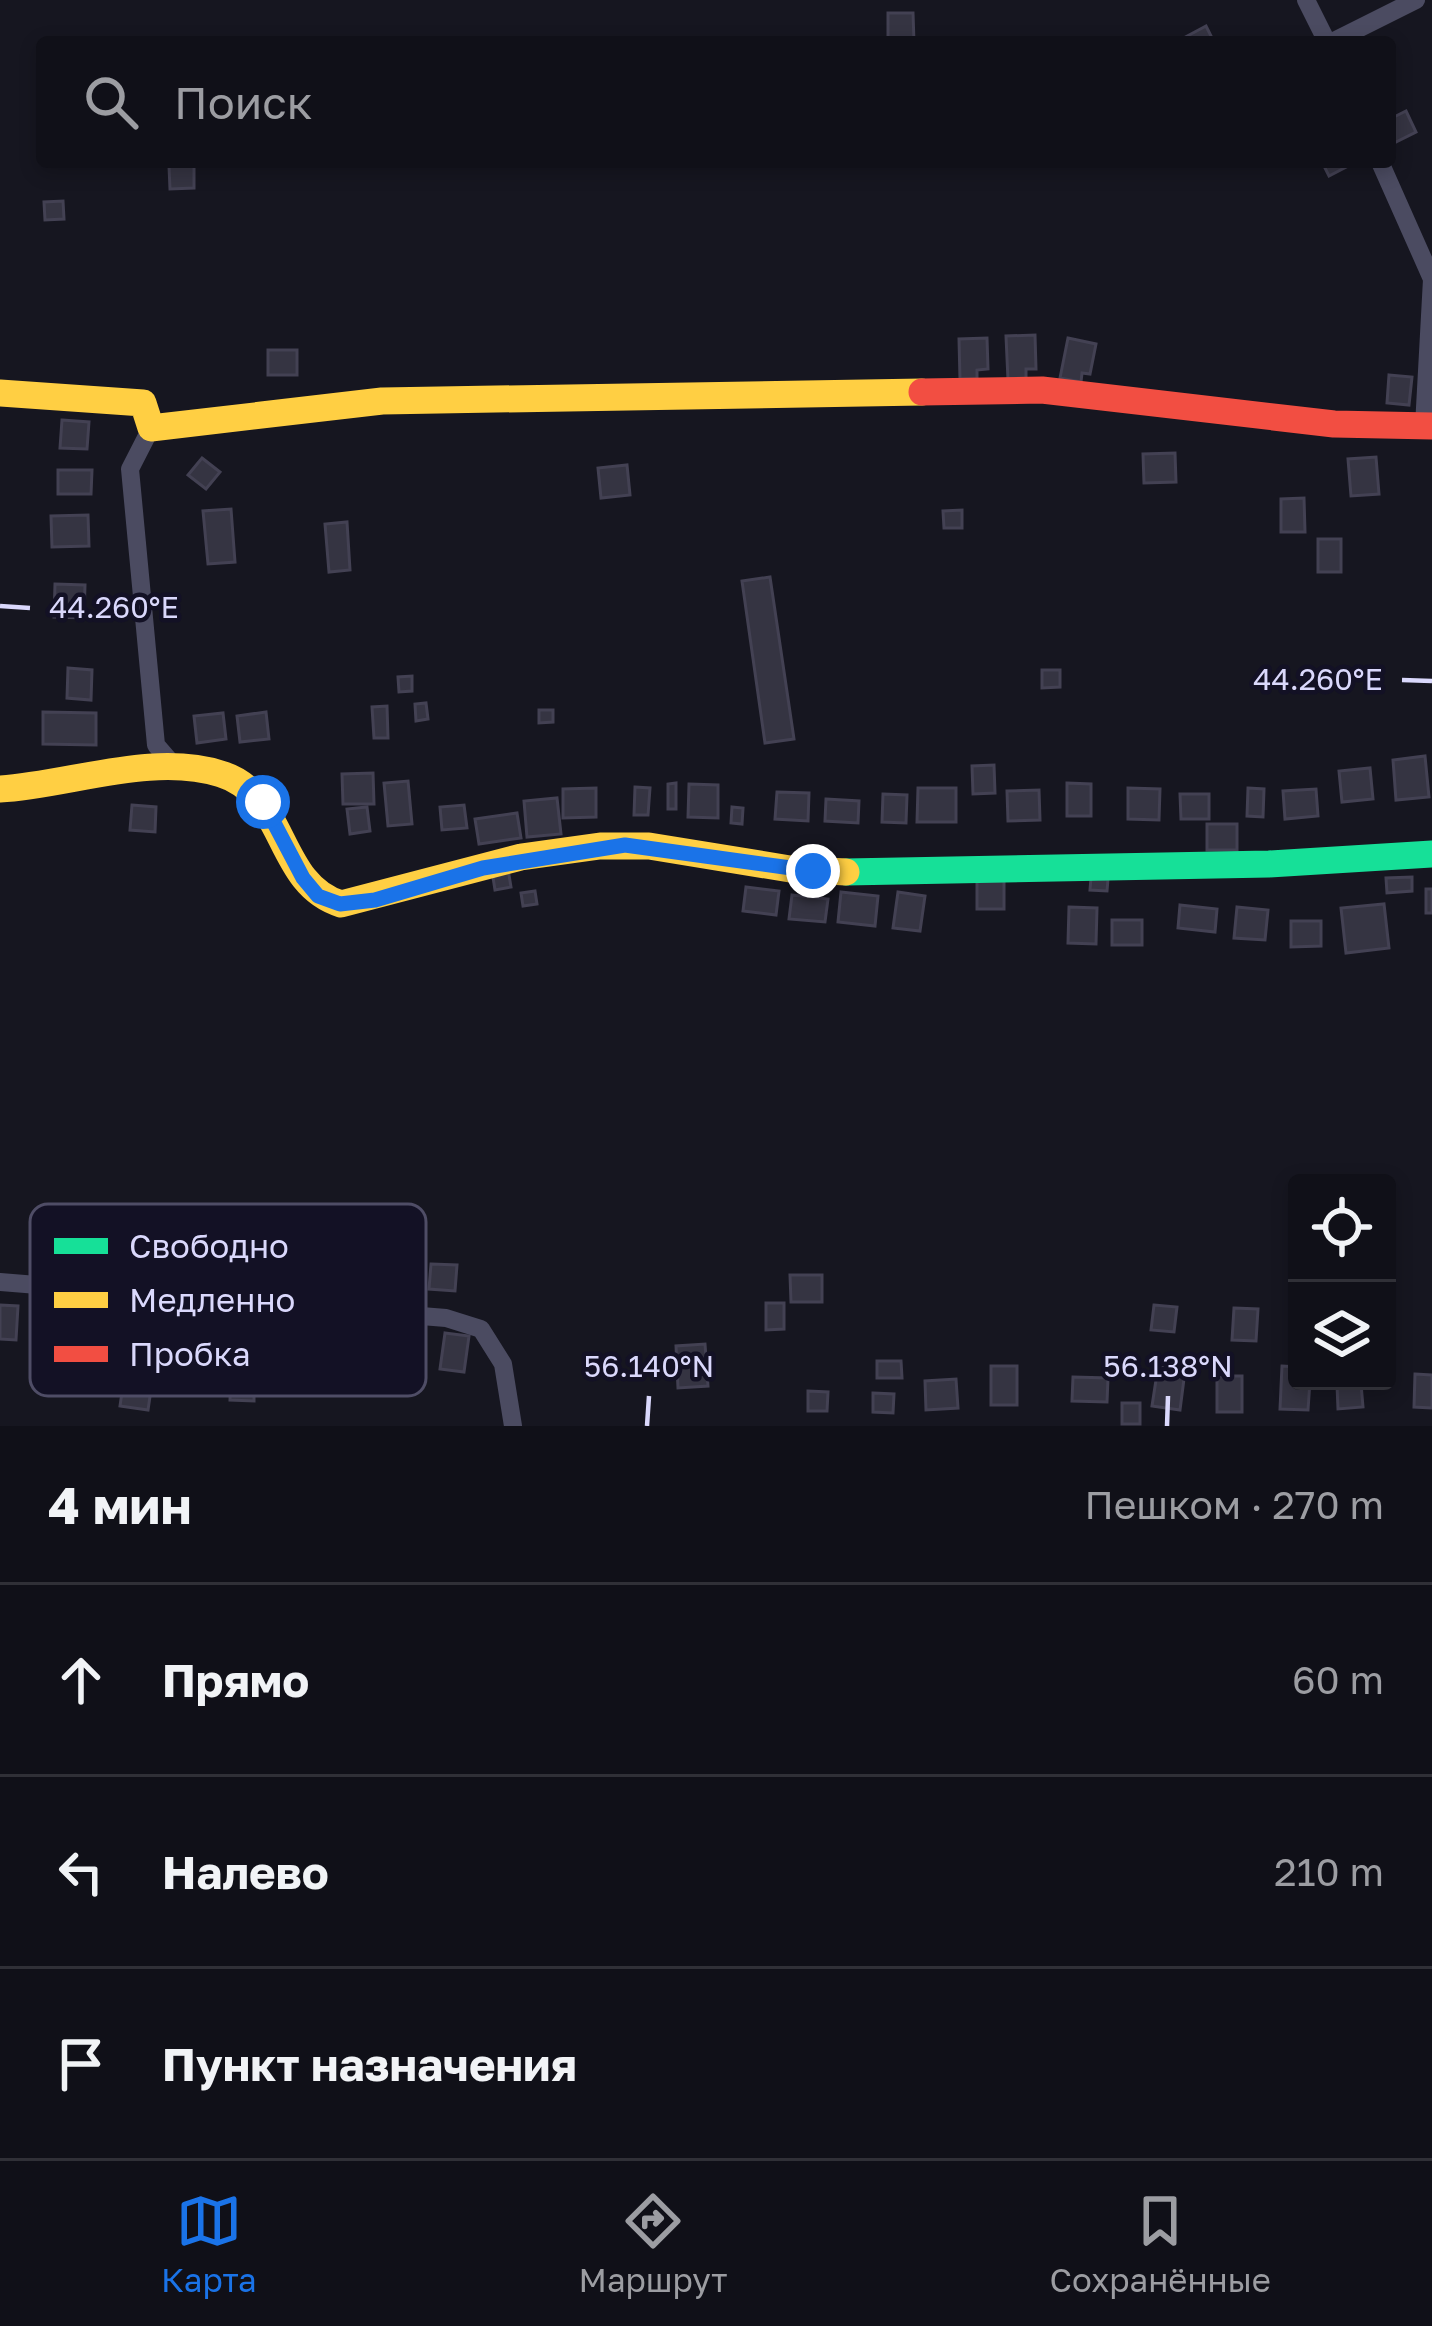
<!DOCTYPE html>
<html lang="ru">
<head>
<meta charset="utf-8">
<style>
  body { margin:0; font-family:"Golos Text",sans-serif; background:#1e1e25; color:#f1f3f6 }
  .controls { position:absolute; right:36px; bottom:36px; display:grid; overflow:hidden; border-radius:12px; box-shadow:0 6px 18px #0003 }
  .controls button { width:108px; height:108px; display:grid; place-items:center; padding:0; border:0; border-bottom:3px solid #303037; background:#101018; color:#f1f3f6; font:60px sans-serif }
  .stop { position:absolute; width:36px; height:36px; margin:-27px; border:9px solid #1a73e8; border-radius:50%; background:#fff }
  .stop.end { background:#1a73e8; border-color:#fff; box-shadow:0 3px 12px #0008 }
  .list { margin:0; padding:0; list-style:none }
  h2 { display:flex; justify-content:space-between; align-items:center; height:156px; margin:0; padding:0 48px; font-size:51px }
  h2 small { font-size:39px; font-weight:400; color:#9c9da2 }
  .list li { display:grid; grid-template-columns:78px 1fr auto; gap:36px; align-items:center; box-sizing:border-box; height:192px; padding:0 48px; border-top:3px solid #303037 }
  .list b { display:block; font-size:45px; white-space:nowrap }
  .list em { font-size:39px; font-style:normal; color:#9c9da2 }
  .icon { flex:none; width:66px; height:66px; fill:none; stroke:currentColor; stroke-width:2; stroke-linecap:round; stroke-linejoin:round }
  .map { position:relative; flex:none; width:1432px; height:1426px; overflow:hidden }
  .search { position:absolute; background:#101018; box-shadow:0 6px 18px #0003; left:36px; right:36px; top:36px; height:132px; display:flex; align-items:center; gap:30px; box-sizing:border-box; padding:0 42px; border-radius:12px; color:#9c9da2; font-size:45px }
  .sheet { height:732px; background:#101018 }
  nav { display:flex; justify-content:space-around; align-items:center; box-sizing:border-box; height:168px; border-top:3px solid #303037; background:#101018; font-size:33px; color:#9c9da2 }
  nav a { display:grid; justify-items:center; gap:6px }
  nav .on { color:#1a73e8 }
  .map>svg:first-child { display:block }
  .building { fill:#353442; stroke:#434153; stroke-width:3 }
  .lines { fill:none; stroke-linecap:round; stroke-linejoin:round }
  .street { stroke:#4b4b61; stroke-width:18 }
  .fast { stroke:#16e098; stroke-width:27 }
  .slow { stroke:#ffcf43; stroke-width:27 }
  .jam { stroke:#f24e42; stroke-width:27 }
  .route { stroke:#1a73e8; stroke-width:15 }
  .ticks { fill:none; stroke:#dad8fc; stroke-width:4.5 }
  .key { fill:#131125; stroke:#4f4d66; stroke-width:3 }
  .key-label { font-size:33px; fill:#dad8fc }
  .ticks-label { font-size:30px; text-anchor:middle; fill:#dad8fc; stroke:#131125; stroke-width:9; stroke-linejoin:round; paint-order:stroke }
</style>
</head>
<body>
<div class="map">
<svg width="1432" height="1426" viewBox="0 0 1432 1426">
  <rect width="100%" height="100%" fill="#161620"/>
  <!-- building -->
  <g class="building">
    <polygon points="888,13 913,13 914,42 888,42"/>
    <polygon points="1206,26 1214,42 1176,42"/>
    <polygon points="1406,111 1416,132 1394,143 1390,119"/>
    <polygon points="1322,162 1346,162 1348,166 1329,176"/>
    <polygon points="169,166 194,166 194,188 170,189"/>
    <polygon points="63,201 64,219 45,220 44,202"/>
    <polygon points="1035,335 1036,369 1026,369 1026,379 1008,380 1006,336"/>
    <polygon points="987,338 988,369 977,370 977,379 960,379 959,339"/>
    <polygon points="1068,338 1096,344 1090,374 1082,373 1081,382 1060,378"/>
    <rect x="268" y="350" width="29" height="25"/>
    <polygon points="1389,375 1412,377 1409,405 1387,403"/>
    <polygon points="62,420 89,422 87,449 60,448"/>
    <polygon points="1175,453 1176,482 1144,483 1143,454"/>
    <polygon points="1376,457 1379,494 1351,496 1348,459"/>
    <polygon points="202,458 220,472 206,489 188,475"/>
    <polygon points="627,465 630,495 601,498 598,468"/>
    <polygon points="58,470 92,470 91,494 58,494"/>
    <polygon points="1304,498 1305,532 1281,532 1281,499"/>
    <polygon points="231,509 235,562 208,564 203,511"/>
    <polygon points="962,510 962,528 944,528 943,511"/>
    <polygon points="88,515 89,546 52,547 51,516"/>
    <polygon points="347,522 350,570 329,572 325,524"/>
    <rect x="1318" y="539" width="23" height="33"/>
    <polygon points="770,577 794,739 765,743 742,581"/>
    <polygon points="55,584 85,585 84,618 54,617"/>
    <polygon points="68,668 92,670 91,700 67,698"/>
    <polygon points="1042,670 1060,670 1060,687 1042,688"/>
    <polygon points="412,676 412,691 399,692 398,677"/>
    <polygon points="426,703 428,719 416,721 415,704"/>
    <polygon points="387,706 388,738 374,738 372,707"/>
    <polygon points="539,710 553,710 553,722 539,723"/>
    <polygon points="43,712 96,713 96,745 43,744"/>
    <polygon points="266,712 269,739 240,742 237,716"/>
    <polygon points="223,713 226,739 197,743 194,716"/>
    <polygon points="1425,756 1429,797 1396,800 1393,760"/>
    <polygon points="994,765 995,793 973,794 972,766"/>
    <polygon points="1370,768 1373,799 1342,802 1339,771"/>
    <polygon points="373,773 374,804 343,804 342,774"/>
    <polygon points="408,781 412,824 388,826 384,783"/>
    <polygon points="676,783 676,809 668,809 668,784"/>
    <polygon points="1067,783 1091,784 1091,816 1067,816"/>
    <polygon points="689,784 718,785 718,818 688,817"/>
    <polygon points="635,787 650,788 648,815 634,815"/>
    <polygon points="596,788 596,817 563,818 563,789"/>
    <polygon points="918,788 956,788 956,822 917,822"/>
    <polygon points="1128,788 1160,789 1159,820 1128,819"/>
    <polygon points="1248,788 1264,789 1263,817 1247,816"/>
    <polygon points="1316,789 1318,816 1285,819 1283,791"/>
    <polygon points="1039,790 1040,820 1008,821 1007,791"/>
    <polygon points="777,792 809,793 808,821 775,819"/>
    <polygon points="883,794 907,795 906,823 882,822"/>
    <polygon points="1180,794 1209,794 1209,819 1181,819"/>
    <polygon points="557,798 561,834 527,837 524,801"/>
    <polygon points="826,799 859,801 858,823 825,821"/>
    <polygon points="132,805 156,807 155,832 130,830"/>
    <polygon points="464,805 467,828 442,830 440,807"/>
    <polygon points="367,807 370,831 350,834 347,809"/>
    <polygon points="732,807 743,808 742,824 731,823"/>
    <polygon points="517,813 521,838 479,844 475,819"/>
    <rect x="1207" y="824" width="30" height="26"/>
    <polygon points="508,869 511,887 495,890 492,871"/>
    <rect x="977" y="877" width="27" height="32"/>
    <polygon points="1412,877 1412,891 1387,893 1386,878"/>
    <polygon points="1091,878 1108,879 1107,891 1090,890"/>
    <polygon points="746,887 779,891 776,915 743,911"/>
    <rect x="1426" y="889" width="6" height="24"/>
    <polygon points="535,891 537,904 523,906 521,893"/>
    <polygon points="841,892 878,896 875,926 838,922"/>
    <polygon points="898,892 925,896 920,931 893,928"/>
    <polygon points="792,895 828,899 825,922 789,919"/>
    <polygon points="1384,904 1389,948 1346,953 1341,908"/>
    <polygon points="1180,905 1217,909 1215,932 1178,928"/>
    <polygon points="1069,907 1097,908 1096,944 1068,943"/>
    <polygon points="1237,907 1268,910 1265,940 1234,938"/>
    <rect x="1112" y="920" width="30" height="25"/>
    <polygon points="1291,921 1321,921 1321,946 1291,947"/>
    <polygon points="431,1264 457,1265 455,1291 429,1289"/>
    <polygon points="790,1275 822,1275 822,1302 791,1302"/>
    <polygon points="766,1303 784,1303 784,1329 766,1330"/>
    <polygon points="0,1305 18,1306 16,1340 0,1339"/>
    <polygon points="1154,1305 1177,1307 1174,1332 1151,1330"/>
    <polygon points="1234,1308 1258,1309 1256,1341 1232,1340"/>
    <polygon points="445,1333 469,1336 464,1372 440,1369"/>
    <polygon points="705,1344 708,1386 678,1388 676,1346"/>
    <polygon points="877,1361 901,1361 902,1378 877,1378"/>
    <rect x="991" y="1366" width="26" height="39"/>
    <polygon points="1282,1366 1297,1367 1297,1381 1310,1381 1308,1410 1280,1409"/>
    <polygon points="1158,1367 1185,1371 1180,1410 1152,1406"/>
    <polygon points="125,1372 153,1376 148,1410 120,1406"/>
    <polygon points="1415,1374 1432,1375 1432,1408 1414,1407"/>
    <polygon points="231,1375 254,1375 254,1401 230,1400"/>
    <rect x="1217" y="1376" width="25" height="36"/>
    <polygon points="1073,1377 1108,1378 1107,1402 1072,1401"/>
    <polygon points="956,1379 958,1408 926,1410 925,1381"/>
    <polygon points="1361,1384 1363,1407 1338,1409 1337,1385"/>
    <polygon points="808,1391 828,1392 827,1411 808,1411"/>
    <polygon points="873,1393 894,1394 893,1413 873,1412"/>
    <rect x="1122" y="1403" width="18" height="21"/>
  </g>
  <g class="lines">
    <!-- street -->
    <g class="street">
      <polyline points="1306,0 1327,42"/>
      <polyline points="1332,42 1416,0"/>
      <polyline points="1380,162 1432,279 1424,426"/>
      <polyline points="151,428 130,469 156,745 175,767"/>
      <polyline points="0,1282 446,1318 481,1329 503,1364 513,1426"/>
    </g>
    <!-- fast -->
    <polyline class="fast" points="846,872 1269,864 1432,854"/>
    <!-- slow -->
    <g class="slow">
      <polyline points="0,393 143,403 151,428 382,401 922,392"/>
      <path d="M0,789c69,-4 153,-37 221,-15 66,20 55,110 120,130l180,-47 79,-11h49l141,23 56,3"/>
    </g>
    <!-- jam -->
    <polyline class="jam" points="922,392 1042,390 1334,424 1432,426"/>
  </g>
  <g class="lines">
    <!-- route -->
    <polyline class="route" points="263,802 303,878 318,896 340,904 375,900 483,868 625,845 813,871"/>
  </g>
  <!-- ticks -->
  <path class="ticks" d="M0,606l30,2M1402,680l30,1M647,1426l2,-30M1167,1426l1,-30"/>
  <!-- legend -->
  <rect x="30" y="1204" width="396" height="192" rx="18" class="key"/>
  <rect x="54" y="1238" width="54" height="16" fill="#16e098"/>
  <rect x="54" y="1292" width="54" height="16" fill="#ffcf43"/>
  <rect x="54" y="1346" width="54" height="16" fill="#f24e42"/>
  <g class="key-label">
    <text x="129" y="1258">Свободно</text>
    <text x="129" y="1312">Медленно</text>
    <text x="129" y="1366">Пробка</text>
  </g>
  <g class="ticks-label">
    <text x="114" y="618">44.260°E</text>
    <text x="1318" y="690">44.260°E</text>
    <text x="649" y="1377">56.140°N</text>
    <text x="1168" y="1377">56.138°N</text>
  </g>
</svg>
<div class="controls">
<button><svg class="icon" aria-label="locate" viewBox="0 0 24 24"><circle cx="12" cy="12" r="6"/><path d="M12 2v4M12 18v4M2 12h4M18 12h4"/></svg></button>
<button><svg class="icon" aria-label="layers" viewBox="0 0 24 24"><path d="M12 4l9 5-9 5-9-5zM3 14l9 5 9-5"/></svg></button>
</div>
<div class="stop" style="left:263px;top:802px"></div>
<div class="stop end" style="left:813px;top:871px"></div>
<div class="search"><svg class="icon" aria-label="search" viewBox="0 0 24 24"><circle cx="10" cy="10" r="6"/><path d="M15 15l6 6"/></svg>Поиск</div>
</div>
<section class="sheet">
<h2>4 мин<small>Пешком · 270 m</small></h2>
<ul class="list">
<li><svg class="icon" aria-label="ahead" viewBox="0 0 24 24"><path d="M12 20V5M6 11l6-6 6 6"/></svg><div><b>Прямо</b></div><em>60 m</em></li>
<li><svg class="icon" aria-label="left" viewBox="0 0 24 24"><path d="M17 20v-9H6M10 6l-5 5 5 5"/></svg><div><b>Налево</b></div><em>210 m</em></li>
<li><svg class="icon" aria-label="arrive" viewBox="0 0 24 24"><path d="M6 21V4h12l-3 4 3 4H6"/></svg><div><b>Пункт назначения</b></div></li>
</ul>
</section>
<nav>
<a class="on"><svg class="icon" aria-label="map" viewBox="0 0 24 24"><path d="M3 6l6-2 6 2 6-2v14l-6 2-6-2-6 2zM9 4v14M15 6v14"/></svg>Карта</a>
<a><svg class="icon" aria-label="directions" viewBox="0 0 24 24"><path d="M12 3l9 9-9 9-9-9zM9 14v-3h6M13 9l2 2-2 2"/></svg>Маршрут</a>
<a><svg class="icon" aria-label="saved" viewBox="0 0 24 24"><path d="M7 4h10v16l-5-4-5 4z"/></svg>Сохранённые</a>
</nav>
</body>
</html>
